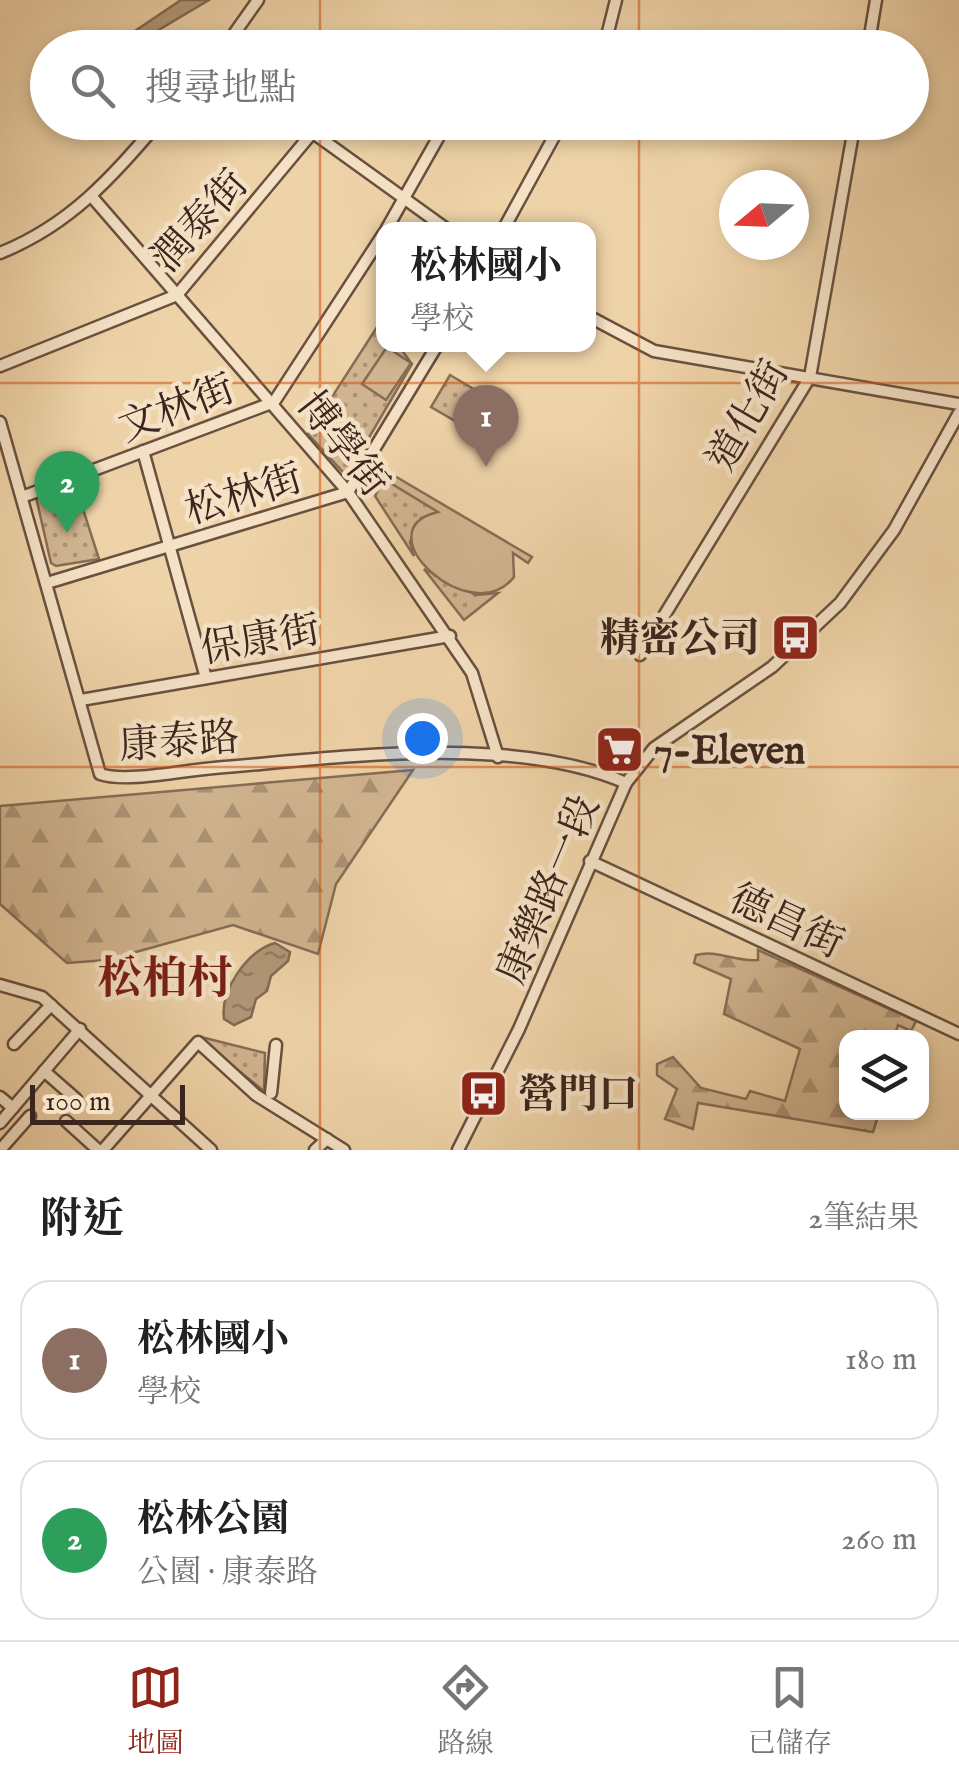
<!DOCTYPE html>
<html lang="zh-TW">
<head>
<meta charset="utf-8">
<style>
  body { margin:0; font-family:"IM FELL English","Noto Serif TC",serif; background:#f2f2f2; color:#222 }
  .controls { position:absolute; right:30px; bottom:30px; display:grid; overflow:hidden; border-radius:20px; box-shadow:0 5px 15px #0003 }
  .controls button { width:90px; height:90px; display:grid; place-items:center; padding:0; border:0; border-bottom:2px solid #e0e0e0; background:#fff; color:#222; font:50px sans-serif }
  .compass { position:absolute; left:719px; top:170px; width:90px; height:90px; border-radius:50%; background:#fff; box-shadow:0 5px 15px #0003; rotate:251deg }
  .scale { position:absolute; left:30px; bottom:25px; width:155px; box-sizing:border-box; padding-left:10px; border:5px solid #3c251c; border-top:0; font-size:28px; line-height:35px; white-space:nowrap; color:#3c251c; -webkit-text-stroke:8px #f5e2c6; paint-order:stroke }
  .you { position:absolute; left:422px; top:738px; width:35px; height:35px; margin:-25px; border:8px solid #fff; border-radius:50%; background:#1a73e8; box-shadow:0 0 0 15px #1a73e833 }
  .badge { display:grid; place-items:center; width:65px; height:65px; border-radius:50%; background:#8f2418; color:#fff; font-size:32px; font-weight:700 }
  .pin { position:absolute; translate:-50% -82px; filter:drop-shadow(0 2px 5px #0008) }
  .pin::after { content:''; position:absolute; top:52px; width:35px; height:30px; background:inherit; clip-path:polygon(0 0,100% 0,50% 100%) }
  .popup { position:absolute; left:376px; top:222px; width:220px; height:130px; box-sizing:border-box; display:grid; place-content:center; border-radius:20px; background:#fff; filter:drop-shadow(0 2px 8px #0005); font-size:32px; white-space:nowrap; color:#767676 }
  .popup b { font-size:38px; color:#222 }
  .popup::after { content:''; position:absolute; left:50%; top:100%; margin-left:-20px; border:20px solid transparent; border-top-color:#fff }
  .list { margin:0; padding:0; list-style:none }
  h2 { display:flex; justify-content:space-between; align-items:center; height:130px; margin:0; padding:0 40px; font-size:42px }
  h2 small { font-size:32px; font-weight:400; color:#767676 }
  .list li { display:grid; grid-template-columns:65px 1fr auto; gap:30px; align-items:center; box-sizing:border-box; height:160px; margin:0 20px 20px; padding:0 20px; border:2px solid #e0e0e0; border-radius:30px }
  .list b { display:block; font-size:38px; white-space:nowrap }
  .list p { margin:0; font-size:32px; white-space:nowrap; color:#767676 }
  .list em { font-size:32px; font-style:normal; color:#767676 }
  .icon { flex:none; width:55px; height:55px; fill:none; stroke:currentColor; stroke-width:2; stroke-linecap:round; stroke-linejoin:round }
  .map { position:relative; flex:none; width:959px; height:1150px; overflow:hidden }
  .search { position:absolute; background:#fff; box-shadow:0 5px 15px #0003; left:30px; right:30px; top:30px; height:110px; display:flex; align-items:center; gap:25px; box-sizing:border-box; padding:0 35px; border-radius:55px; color:#767676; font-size:38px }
  .sheet { height:490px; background:#fff }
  nav { display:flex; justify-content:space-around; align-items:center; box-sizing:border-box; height:140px; border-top:2px solid #e0e0e0; background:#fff; font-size:28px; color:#767676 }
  nav a { display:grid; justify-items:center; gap:5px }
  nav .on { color:#8f2418 }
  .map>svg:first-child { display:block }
  .grass { fill:url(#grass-dots); stroke:#866d56; stroke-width:2.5 }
  .forest { fill:url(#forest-firs); stroke:#866d56; stroke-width:2.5 }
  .garden { fill:#d1b590; stroke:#866d56; stroke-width:2.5 }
  .water { fill:url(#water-ripples); stroke:#836a53; stroke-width:2.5 }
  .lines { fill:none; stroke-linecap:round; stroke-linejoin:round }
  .minor-casing { stroke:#69503f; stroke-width:15 }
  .minor { stroke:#f5e2c6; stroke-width:10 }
  .grid { fill:none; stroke:#ce510e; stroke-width:2.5; stroke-opacity:0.55 }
  .labels { text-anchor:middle; stroke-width:9; stroke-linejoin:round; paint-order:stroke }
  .street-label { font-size:40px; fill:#3c251c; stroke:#f5e2c6 }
  .poi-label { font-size:40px; font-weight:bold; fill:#3c251c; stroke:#f5e2c6; text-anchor:start }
  .quarter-label { font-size:45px; font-weight:bold; fill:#7a1f14; stroke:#f5e2c6 }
</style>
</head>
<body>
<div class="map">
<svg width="959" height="1150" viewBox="0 0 959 1150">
  <defs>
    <pattern id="grass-dots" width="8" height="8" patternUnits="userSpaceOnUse" patternTransform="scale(2.5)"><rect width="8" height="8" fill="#d1b590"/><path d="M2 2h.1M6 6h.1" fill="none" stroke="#ab9375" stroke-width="1.8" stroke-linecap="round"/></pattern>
    <pattern id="forest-firs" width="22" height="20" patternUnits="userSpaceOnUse" patternTransform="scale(2.5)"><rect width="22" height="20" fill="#d1b590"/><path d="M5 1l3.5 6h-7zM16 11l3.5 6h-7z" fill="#ab9375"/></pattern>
    <pattern id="water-ripples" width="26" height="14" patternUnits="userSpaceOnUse" patternTransform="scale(2.5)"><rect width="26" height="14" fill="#b29878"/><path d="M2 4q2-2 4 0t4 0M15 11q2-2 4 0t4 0" fill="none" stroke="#927c62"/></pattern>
  </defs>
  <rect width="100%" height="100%" fill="#efd3a8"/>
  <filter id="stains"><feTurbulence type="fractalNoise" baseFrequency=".002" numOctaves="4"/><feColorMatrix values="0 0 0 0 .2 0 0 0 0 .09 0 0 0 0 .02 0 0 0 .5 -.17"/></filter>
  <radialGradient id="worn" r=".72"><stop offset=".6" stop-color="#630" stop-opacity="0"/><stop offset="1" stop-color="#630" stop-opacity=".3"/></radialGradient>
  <!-- grass -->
  <g class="grass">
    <polygon points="377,327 383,332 384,344 398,345 412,364 350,470 343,472 308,434"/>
    <polygon points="450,375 499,404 481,436 431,407"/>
    <polygon points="384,479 440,512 421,518 410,542 414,556 375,496"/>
    <polygon points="74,481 99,559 56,566 51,563 36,497"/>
    <polygon points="424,569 476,595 498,593 464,620"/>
    <polygon points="201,1037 265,1053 264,1091 201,1041"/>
  </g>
  <!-- forest -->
  <g class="forest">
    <polygon points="413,770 336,884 318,954 233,925 107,960 67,963 0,904 0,806"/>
    <path d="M758,950l158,71 -5,10 -13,-6 -4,12 -48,1v74l33,1 -6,19 -175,-29 -5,26 -28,-10 12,-30 -20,-14v-11l16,-7 28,31 45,11 4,-8 35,10 15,-52 -76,-35 7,-35 -37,-16 2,-8c21,-6 39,7 62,5z"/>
  </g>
  <!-- garden -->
  <g class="garden">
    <polygon points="387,347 411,363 386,400 362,384"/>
    <path d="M388,472l144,85 -4,6 -15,-10 1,24c-43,55 -153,-47 -76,-65l-54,-33z"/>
  </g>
  <!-- water -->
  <g class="water">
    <polygon points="181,0 209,0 147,37 140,47 125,47 135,31"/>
    <path d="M275,943l15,9 -2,9 -17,15 -4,15 -11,8 -5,18 -17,8 -10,-6c-4,-29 23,-68 51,-76z"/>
  </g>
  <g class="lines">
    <defs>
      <g id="minor">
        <polyline points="224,48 258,0"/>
        <polyline points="604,48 616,0"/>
        <polyline points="868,48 876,0"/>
        <polyline points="298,122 448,230"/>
        <polyline points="93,198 348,492 472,673 498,757"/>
        <polyline points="386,230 447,122"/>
        <polyline points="503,230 562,122"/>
        <path d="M0,253c70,-28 111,-75 159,-131"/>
        <polyline points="588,316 654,351 959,404"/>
        <polyline points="0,366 177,295 312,133"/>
        <path d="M0,422l100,352c26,9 85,-4 114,-6 122,-10 298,-35 412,15"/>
        <polyline points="143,451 206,678"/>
        <polyline points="22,497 274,402 384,233"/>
        <polyline points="47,583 348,492 438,344"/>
        <polyline points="640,655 810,377 855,122"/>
        <polyline points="81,700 450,636"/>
        <polyline points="590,861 959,1034"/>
        <polyline points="0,985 42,997 211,1150"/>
        <polyline points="14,1044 51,1005"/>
        <polyline points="44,1071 76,1099"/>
        <polyline points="271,1093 276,1045"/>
        <polyline points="0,1097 13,1108"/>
        <polyline points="66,1121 98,1150"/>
        <polyline points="0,1123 80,1029"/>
        <polyline points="0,1150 30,1116"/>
        <polyline points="103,1150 198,1042 256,1095 344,1150"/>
        <polyline points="315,1150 327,1139"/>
        <polyline points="458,1150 519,1029 626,783 654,748 772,667 840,603 894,530 959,413"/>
      </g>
    </defs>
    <!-- minor casing -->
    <use href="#minor" class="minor-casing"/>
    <!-- minor -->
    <use href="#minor" class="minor"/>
  </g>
  <!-- grid -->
  <path class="grid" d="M320,0v48M639,0v48M320,122v1028M639,122v1028M0,383h959M0,767h959"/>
  <!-- icons -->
  <defs>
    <symbol id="bus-square" viewBox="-11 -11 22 22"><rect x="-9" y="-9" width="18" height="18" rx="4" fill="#8f2418" stroke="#f5e2c6"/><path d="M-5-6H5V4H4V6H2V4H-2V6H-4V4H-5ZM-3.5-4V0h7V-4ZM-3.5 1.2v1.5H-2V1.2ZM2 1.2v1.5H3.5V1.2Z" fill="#fff"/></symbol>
    <symbol id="supermarket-square" viewBox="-11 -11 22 22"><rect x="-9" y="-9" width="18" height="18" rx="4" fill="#8f2418" stroke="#f5e2c6"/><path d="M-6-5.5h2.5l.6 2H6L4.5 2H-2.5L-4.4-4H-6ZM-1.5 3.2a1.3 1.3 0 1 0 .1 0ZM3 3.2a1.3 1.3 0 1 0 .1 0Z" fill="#fff"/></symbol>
  </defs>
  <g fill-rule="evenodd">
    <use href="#bus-square" x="768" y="610" width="55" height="55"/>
    <use href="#supermarket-square" x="592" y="722" width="55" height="55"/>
    <use href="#bus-square" x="456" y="1066" width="55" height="55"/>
  </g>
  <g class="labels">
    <!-- street labels -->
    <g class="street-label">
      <text transform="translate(199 220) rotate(-48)" y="14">潤泰街</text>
      <text transform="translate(176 407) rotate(-21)" y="14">文林街</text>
      <text transform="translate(747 415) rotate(-60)" y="14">道化街</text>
      <text transform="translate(344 443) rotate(52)" y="14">博學街</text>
      <text transform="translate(243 493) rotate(-17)" y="14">松林街</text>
      <text transform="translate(260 638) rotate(-10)" y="14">保康街</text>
      <text transform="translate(179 740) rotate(-4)" y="14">康泰路</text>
      <text transform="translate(547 889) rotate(-67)" y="14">康樂路一段</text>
      <text transform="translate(787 920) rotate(25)" y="14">德昌街</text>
    </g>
    <!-- poi labels -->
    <g class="poi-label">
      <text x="760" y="651" text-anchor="end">精密公司</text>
      <text x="654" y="763">7-Eleven</text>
      <text x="518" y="1107">營門口</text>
    </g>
    <!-- quarter labels -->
    <g class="quarter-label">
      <text x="165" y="993">松柏村</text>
    </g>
  </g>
  <rect width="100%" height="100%" filter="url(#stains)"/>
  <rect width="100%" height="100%" fill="url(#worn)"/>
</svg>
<div class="controls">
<button><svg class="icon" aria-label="layers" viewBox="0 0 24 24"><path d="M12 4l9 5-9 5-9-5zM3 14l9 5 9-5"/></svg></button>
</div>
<svg class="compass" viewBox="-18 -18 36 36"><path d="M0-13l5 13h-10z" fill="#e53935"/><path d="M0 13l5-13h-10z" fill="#767676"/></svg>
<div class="scale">100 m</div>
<div class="you"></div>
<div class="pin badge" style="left:486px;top:467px;background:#8d6e63">1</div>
<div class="popup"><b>松林國小</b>學校</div>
<div class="pin badge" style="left:67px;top:533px;background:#2e9e5b">2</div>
<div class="search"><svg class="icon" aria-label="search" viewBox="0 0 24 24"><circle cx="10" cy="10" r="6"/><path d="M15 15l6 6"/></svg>搜尋地點</div>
</div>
<section class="sheet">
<h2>附近<small>2筆結果</small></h2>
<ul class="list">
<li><span class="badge" style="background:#8d6e63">1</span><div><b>松林國小</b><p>學校</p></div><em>180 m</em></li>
<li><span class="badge" style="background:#2e9e5b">2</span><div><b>松林公園</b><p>公園 · 康泰路</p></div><em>260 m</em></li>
</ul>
</section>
<nav>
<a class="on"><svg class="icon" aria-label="map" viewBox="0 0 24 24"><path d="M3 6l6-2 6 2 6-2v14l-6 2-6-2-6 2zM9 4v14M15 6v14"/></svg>地圖</a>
<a><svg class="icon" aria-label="directions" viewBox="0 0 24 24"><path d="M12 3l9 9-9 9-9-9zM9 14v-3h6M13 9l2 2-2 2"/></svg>路線</a>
<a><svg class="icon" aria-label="saved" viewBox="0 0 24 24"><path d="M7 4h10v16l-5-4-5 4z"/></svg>已儲存</a>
</nav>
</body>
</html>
